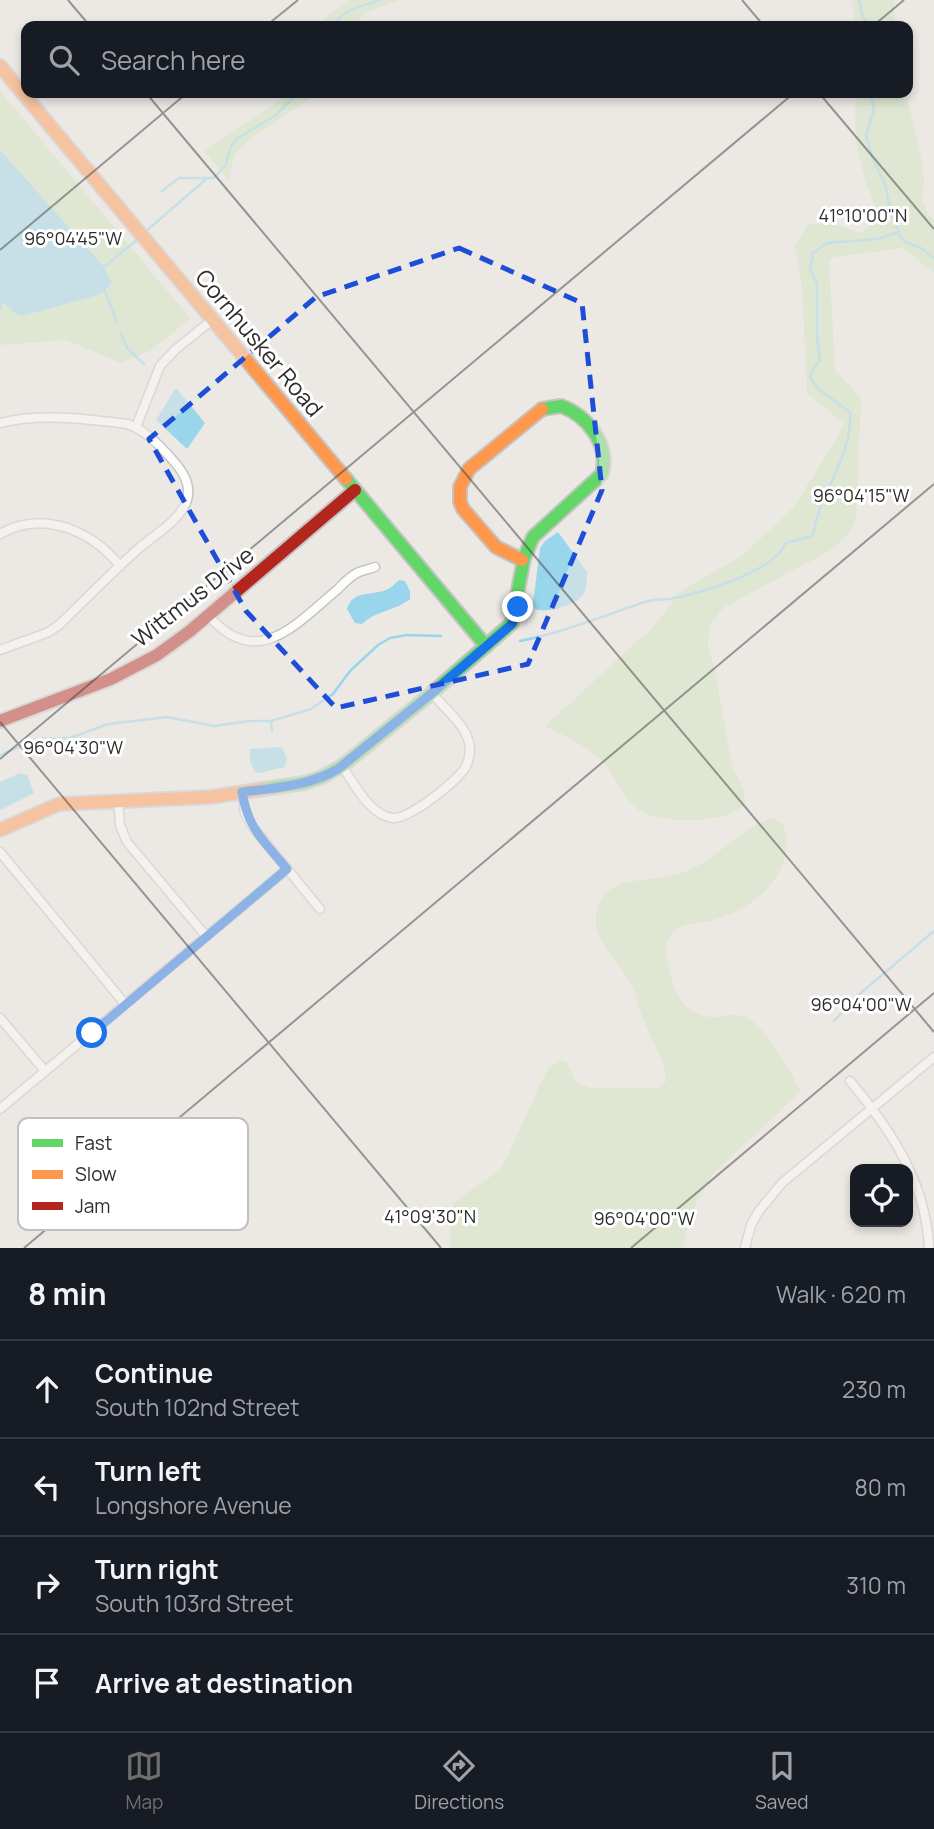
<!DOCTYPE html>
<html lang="en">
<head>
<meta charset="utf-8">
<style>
  body { margin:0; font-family:Manrope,sans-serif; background:#242831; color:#f1f3f6 }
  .controls { position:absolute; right:21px; bottom:21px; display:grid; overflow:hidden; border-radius:14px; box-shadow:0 4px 10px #0003 }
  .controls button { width:63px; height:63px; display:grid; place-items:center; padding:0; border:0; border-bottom:2px solid #363941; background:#171b24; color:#f1f3f6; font:35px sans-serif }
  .stop { position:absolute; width:21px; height:21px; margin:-16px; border:5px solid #1a73e8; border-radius:50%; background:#fff }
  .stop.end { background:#1a73e8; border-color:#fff; box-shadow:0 2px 7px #0008 }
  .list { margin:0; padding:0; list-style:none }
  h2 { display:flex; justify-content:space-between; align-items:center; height:91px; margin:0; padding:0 28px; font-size:30px }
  h2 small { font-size:23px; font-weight:400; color:#9ea1a6 }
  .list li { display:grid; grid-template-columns:46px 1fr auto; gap:21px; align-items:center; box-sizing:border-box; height:98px; padding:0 28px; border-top:2px solid #363941 }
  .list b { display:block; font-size:26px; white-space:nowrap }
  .list p { margin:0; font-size:23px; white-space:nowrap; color:#9ea1a6 }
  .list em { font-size:23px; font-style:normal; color:#9ea1a6 }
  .icon { flex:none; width:38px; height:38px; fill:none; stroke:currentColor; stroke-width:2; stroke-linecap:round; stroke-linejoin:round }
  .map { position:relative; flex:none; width:934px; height:1248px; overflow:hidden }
  .search { position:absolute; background:#171b24; box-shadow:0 4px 10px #0003; left:21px; right:21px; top:21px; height:77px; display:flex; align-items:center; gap:18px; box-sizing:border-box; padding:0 24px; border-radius:14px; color:#9ea1a6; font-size:26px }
  .sheet { height:483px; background:#171b24 }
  nav { display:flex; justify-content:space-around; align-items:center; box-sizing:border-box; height:98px; border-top:2px solid #363941; background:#171b24; font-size:19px; color:#9ea1a6 }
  nav a { display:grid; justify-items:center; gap:4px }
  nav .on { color:#706f6e }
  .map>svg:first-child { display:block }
  .green { fill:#cee6be }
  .water { fill:#99d6ec }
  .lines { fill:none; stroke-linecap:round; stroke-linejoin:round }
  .stream { stroke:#99d6ec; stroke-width:2.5 }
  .street-casing { stroke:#c5c4c5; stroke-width:11 }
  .fast-casing { stroke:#c5c4c5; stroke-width:16 }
  .slow-casing { stroke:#c5c4c5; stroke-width:16 }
  .jam-casing { stroke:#c5c4c5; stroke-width:16 }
  .street { stroke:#fcfcfb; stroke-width:8 }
  .fast { stroke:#63d668; stroke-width:12 }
  .slow { stroke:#ff974d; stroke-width:12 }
  .jam { stroke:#b3261e; stroke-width:12 }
  .route { stroke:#1a73e8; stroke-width:9 }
  .marked { fill:none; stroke:#1d4ed8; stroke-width:5; stroke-dasharray:14 9; stroke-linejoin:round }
  .ticks { fill:none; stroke:#2e2e2e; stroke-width:2; stroke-opacity:0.45 }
  .labels { text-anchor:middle; stroke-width:6; stroke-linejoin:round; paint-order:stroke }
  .street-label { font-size:23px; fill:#2e2e2e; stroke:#fff }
  .key { fill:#fff; stroke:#c0c0c0; stroke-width:2 }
  .key-label { font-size:19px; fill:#2e2e2e }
  .ticks-label { font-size:18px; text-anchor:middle; fill:#2e2e2e; stroke:#fff; stroke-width:6; stroke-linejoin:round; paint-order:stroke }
</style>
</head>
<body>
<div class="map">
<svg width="934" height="1248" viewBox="0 0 934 1248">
  <rect width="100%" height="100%" fill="#ece8e4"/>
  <!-- green -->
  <g class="green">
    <polygon points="351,0 400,0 368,12 350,26 319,26 330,13"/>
    <polygon points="852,0 894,0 895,26 855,26"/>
    <polygon points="0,91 190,318 152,350 121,363 66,340 0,345"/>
    <path d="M290,93h28c-16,13 -77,49 -82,60 -4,9 -5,19 -7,28l-25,-30z"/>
    <path d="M856,93h50l16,67 2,24 -2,15 6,14 6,7v53l-31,-25 -68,9 -6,3 6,110 26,29 -5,119 -5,13 -18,18 -110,59 -13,17 -2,21 7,25 17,94 12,25 1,14c-17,20 -85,21 -106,6 -16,-11 -23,-33 -35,-47 -15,-17 -40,-27 -59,-37l108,-99 29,-37 60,-34 51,-48 45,-71 5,-14 -36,-30 -5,-107 -7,-39 12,-22 22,-2 33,10 17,-16c-19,-50 -26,-70 -23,-124z"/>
    <path d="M773,818l10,6c16,48 -28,85 -70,96 -12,4 -26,2 -36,9 -6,4 -11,11 -11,18 -1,7 2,15 3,21 5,25 14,46 41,49 16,1 28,-7 42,4 21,17 35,47 49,70l-87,82 -16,25 -10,28 -5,22h-233c1,-13 -2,-28 2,-40 4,-13 40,-27 52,-44l38,-84 7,-13 13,-7 5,2 9,21 15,5h68l7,-7c-1,-21 -14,-40 -22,-60 -5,-11 -7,-24 -12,-35 -13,-28 -49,-50 -32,-85 3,-6 8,-11 14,-14 21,-10 50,-6 73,-16 30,-12 58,-47 86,-53z"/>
  </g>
  <!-- water -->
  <g class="water">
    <polygon points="0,150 104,267 112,283 108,288 98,295 22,316 16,314 4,303 0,311"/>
    <polygon points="175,389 177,389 205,423 187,449 156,420"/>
    <path d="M558,532l29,40c0,6 0,17 -4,23 -8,10 -36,19 -48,14l-2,-5 7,-56 5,-7z"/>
    <path d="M399,580l6,1 5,10v8c-15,12 -35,12 -48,25l-7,-1 -8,-14c6,-19 23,-13 39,-19 5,-2 9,-6 13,-10z"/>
    <polygon points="279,747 282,748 287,758 285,767 259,773 255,772 250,761 250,749"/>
    <polygon points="20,773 27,775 34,793 0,810 0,782"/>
  </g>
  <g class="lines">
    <!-- stream -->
    <g class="stream">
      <polyline points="859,0 862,14 868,26"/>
      <path d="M333,26c12,-19 28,-19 47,-26"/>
      <polyline points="871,93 874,110 866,134 872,157 885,184 890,208 900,236 905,242 921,248 934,258"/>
      <polyline points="162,191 179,178 214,178 226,164 231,146 238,138 276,115 293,98 302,93"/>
      <polyline points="144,233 205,180"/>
      <polyline points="104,267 139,238"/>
      <polyline points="105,291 117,322"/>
      <polyline points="121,334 127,348 144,364"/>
      <path d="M520,641c45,-9 85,-26 128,-40 7,-2 14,-1 21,-2 31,-6 104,-26 117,-56l27,-7c6,-44 40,-79 37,-124 -14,-11 -31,-19 -40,-34l2,-8 8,-10 -3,-23v-53l-7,-15 3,-16 14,-10 50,-4 22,-7"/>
      <polyline points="271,721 272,731"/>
      <polyline points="34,753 40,740"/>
      <polyline points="0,755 38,739 70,738 108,724 167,717 214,726 250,721 271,721 311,709 333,694 350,671 378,645 390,638 407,635 441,636"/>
      <polyline points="834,1021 856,997 934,931"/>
    </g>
    <defs>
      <g id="street">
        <path d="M0,423c42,-10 86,-4 128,1 18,7 29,19 42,33 11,12 22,26 17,43 -6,20 -34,36 -49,49 -27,24 -52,50 -78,75l-11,8 -49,18"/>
        <polyline points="136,427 160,366 175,350 212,320"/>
        <path d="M0,534c43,-25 92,-3 120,32"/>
        <path d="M208,615c49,57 88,9 130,-26 6,-6 13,-14 21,-17 5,-2 11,-3 16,-5"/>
        <path d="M342,766c12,17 28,50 51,52 17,1 66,-38 73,-52 4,-8 5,-19 2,-27 -6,-17 -25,-32 -36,-46"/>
        <polyline points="242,792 245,813 252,826 320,909"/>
        <polyline points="118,801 120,825 127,842 206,936"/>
        <polyline points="0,852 125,1004"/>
        <polyline points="0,1018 45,1071"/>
        <path d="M850,1081c41,49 76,101 79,167"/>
        <polyline points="0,1109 287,869"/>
        <polyline points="745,1248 751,1225 759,1211 782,1183 934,1057"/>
      </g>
      <g id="fast">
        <polyline points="346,479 486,646"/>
        <path d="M263,789l41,-6 18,-6 20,-11 90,-73 80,-70 12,-65 9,-21 69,-63c8,-29 -14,-58 -41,-68l-19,3"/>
      </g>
      <g id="slow">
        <polyline points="0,66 346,479"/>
        <polyline points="522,560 496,547 463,509 460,502 460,487 469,469 542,409"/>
        <polyline points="0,830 59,804 211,797 263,789"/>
      </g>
      <polyline id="jam" points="0,721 111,679 157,655 190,631 355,490"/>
    </defs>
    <!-- street casing -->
    <use href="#street" class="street-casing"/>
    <!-- fast casing -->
    <use href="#fast" class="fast-casing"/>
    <!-- slow casing -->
    <use href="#slow" class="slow-casing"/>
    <!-- jam casing -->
    <use href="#jam" class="jam-casing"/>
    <!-- street -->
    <use href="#street" class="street"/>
    <!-- fast -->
    <use href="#fast" class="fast"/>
    <!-- slow -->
    <use href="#slow" class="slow"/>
    <!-- jam -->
    <use href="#jam" class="jam"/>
  </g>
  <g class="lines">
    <!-- route -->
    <path class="route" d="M92,1033l195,-164c-23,-28 -39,-40 -45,-77 32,-4 67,-6 96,-23l94,-76 80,-69 6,-17"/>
  </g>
  <!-- marked area -->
  <path d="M0 0H934V1248H0ZM459,248l123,55 20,187 -74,174 -192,44 -90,-97 -97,-172 167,-142z" fill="#ece8e4" fill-opacity=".55" fill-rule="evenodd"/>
  <path class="marked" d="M459,248l123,55 20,187 -74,174 -192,44 -90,-97 -97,-172 167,-142z"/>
  <!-- ticks -->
  <path class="ticks" d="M68,0l22,26M742,0l22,26M266,26l32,-26M873,26l31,-26M146,93l788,939M819,93l115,136M0,250l187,-157M0,722l441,526M0,759l794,-666M24,1248l910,-764M631,1248l303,-255"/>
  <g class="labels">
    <!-- street labels -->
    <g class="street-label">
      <text transform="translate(259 343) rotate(50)" y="8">Cornhusker Road</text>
      <text transform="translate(193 597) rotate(-38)" y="8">Wittmus Drive</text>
    </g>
  </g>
  <!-- legend -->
  <rect x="18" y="1118" width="230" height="112" rx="10" class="key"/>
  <rect x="32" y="1139" width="31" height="8" fill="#63d668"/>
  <rect x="32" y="1170" width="31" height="9" fill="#ff974d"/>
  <rect x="32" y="1202" width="31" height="8" fill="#b3261e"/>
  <g class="key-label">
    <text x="75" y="1150">Fast</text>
    <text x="75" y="1181">Slow</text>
    <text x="75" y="1213">Jam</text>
  </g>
  <g class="ticks-label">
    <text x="863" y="222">41°10'00"N</text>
    <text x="73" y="245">96°04'45"W</text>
    <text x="861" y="502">96°04'15"W</text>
    <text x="73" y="754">96°04'30"W</text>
    <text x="861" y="1011">96°04'00"W</text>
    <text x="430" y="1223">41°09'30"N</text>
    <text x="644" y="1225">96°04'00"W</text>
  </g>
</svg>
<div class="controls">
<button><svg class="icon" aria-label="locate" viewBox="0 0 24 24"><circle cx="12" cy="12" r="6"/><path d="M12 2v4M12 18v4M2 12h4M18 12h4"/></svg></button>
</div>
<div class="stop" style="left:92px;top:1033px"></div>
<div class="stop end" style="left:518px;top:607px"></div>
<div class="search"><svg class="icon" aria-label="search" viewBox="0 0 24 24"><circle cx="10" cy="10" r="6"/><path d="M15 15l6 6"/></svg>Search here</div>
</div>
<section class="sheet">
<h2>8 min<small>Walk · 620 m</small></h2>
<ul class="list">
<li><svg class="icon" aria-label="ahead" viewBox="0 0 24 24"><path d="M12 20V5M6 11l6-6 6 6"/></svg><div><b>Continue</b><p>South 102nd Street</p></div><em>230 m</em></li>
<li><svg class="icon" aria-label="left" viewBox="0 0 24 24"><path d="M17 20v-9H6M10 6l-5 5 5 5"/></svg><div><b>Turn left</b><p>Longshore Avenue</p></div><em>80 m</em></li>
<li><svg class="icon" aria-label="right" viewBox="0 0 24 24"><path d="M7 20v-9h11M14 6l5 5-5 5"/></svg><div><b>Turn right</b><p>South 103rd Street</p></div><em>310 m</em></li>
<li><svg class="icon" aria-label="arrive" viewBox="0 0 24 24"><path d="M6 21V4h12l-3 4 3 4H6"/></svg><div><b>Arrive at destination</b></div></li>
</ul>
</section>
<nav>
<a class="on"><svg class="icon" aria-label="map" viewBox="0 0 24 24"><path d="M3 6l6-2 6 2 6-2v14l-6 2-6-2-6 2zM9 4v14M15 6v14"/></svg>Map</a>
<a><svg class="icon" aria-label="directions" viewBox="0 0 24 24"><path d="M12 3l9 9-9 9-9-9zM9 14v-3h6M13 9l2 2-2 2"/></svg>Directions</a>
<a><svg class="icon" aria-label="saved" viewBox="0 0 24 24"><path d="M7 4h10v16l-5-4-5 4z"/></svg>Saved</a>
</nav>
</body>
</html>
